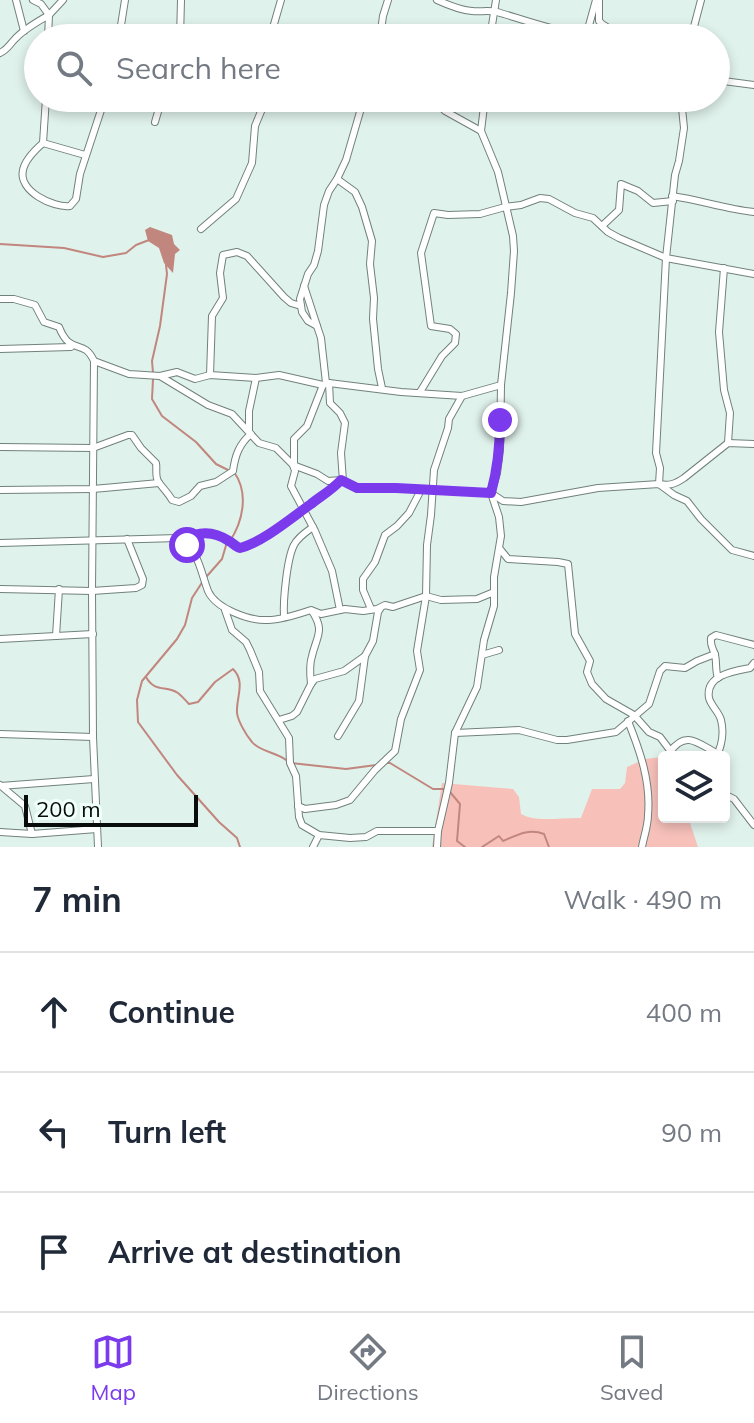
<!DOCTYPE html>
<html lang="en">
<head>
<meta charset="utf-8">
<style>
  body { margin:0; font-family:Mulish,sans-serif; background:#f2f2f3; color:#1f2937 }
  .controls { position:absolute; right:24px; bottom:24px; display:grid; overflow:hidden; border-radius:8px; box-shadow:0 4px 12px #0003 }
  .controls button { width:72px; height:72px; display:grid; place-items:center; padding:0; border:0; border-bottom:2px solid #e0e1e3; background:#fff; color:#1f2937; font:40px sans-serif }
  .scale { position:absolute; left:24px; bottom:20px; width:174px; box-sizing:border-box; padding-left:8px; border:4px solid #080d0b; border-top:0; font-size:22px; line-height:28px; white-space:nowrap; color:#080d0b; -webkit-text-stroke:6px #f0fffa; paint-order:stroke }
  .stop { position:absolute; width:24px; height:24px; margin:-18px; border:6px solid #7c3aed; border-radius:50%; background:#fff }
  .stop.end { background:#7c3aed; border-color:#fff; box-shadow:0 2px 8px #0008 }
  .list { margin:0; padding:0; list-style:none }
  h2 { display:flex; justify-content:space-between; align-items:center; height:104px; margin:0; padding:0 32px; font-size:34px }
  h2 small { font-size:26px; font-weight:400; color:#747a83 }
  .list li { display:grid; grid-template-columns:52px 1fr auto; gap:24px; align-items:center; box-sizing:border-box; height:120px; padding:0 32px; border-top:2px solid #e0e1e3 }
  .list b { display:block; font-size:30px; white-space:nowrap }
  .list em { font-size:26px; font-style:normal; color:#747a83 }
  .icon { flex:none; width:44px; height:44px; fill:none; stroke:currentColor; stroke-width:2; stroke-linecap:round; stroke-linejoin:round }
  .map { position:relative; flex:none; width:754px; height:847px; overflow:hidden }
  .search { position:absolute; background:#fff; box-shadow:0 4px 12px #0003; left:24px; right:24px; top:24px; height:88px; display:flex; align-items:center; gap:20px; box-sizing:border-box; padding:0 28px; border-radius:44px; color:#747a83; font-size:30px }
  .sheet { height:464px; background:#fff }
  nav { display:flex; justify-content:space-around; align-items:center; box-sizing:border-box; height:112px; border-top:2px solid #e0e1e3; background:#fff; font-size:22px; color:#747a83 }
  nav a { display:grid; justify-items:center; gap:4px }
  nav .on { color:#7c3aed }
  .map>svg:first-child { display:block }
  .green { fill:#f7c1ba }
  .water { fill:#c1867e }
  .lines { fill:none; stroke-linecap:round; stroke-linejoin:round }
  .stream { stroke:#c1867e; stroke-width:2 }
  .minor-casing { stroke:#71817c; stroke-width:8 }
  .minor { stroke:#fff; stroke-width:6 }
  .route { stroke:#7c3aed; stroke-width:10 }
</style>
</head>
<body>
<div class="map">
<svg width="754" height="847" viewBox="0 0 754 847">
  <rect width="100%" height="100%" fill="#e0f2ec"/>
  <!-- green -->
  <path class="green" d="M662,757l2,1v59h24l10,30h-266l10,-64 71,6 6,8 2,17c15,9 42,3 60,4l11,-29h28l5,-6 2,-16 18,-8z"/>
  <!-- water -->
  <polygon class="water" points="150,227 172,235 174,244 180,250 175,254 173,273 164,263 159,248 148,241 145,230"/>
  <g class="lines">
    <!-- stream -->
    <g class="stream">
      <polyline points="0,244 64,248 103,257 126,253 136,245 149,240"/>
      <polyline points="153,373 152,361 160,326 167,274 166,265"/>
      <polyline points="153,379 152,399 162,416 196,442 216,464 228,470"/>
      <path d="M207,576l15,-17 5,-17 3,-1c13,-20 19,-48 4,-69"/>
      <polyline points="203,581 192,598 185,625 177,639 142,681 137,700 138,722 177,775 219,822 237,838 240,847"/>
      <path d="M146,677c9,16 20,8 32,16 4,3 7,7 11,11l9,-2 17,-20 18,-13c13,13 3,28 4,44 1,8 9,22 15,29 8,10 24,10 34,18"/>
      <polyline points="291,763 346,769 376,765"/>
      <polyline points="387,763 390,763 433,789 445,789"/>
      <polyline points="450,792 460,804 457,841 465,847"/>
      <path d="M482,847l17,-11 4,5c14,-6 26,-13 41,-7l5,13"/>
    </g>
    <defs>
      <g id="minor">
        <polyline points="16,0 24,31"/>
        <path d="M437,0c11,5 23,10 35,11 8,1 17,-1 25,1 29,8 101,36 127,19"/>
        <path d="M599,0v21c16,19 60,5 83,17"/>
        <polyline points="48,38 49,15 63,0"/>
        <polyline points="119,38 125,0"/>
        <polyline points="180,38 181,0"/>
        <polyline points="270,38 281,0"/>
        <polyline points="380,38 383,16 388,0"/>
        <polyline points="490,38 496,0"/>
        <polyline points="588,38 588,29 596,0"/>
        <polyline points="691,38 701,0"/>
        <path d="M0,53c8,-4 9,-8 15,-14 9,-10 22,-17 34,-24l-8,-11 -8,-4"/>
        <polyline points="716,80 754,85"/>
        <polyline points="46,98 43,143 85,155"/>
        <polyline points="432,98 445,111 481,131"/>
        <polyline points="681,98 684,128 679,161 675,175 666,258 656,453 660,468 659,484 674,495 687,501 701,519 732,550 754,556"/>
        <polyline points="155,122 162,98"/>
        <path d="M43,143c-8,7 -18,17 -20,27 -5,21 30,38 47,36l6,-7 4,-25 25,-76"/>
        <polyline points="337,179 355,192 362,207 372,241 370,264 374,298 373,319 378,369 382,388"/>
        <path d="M672,196c28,4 54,13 82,16"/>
        <polyline points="602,226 619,210 621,184 638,191 653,203 673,201"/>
        <polyline points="201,229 236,199 252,163 255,126 262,109 264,98"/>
        <polyline points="724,268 719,332 724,390 730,413 728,443"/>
        <polyline points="304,286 317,326"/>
        <path d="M0,299h14l21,6 9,17 15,5c12,30 24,10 35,34l-2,230 1,146 5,110"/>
        <polyline points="0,349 71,347"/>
        <path d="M94,361l35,13 31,2 48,29 24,9 27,29 17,5 17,17 24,9 11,7 13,-1 16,8h39l95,5 12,8 18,1 77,-14 61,-4c11,2 16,0 25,-6l44,-35 26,1"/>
        <polyline points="210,375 212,316 223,298 220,273 223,255 237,252 247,256 284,297 291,303 301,306"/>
        <polyline points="160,376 177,372 195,379 210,375 256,378 279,375 323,385 329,383 401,392 462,396 501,385"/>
        <polyline points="326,383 321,338 317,326 308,321 302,312 300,299 308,274 314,265 318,251 324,205 329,191 337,179 346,160 364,98"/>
        <polyline points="329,383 330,403 340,413 345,423 341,453 343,481"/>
        <polyline points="420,392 442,356 455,343 456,334 450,329 431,326 421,253 434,213 448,215 480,214 505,207 521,205 540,198 549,199 575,213 593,218 608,232 619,238 666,258 754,274"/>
        <polyline points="249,430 249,411 256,378"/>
        <path d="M0,447l93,1 35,-13h4l9,13 15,15c1,5 -1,13 2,18 2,4 11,13 14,19l7,2 12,-6 9,-10 16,-4 17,-11c2,-15 6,-27 18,-37"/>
        <polyline points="293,465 295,471 291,486 315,531 332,571 340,610"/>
        <polyline points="294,466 294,439 307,426 323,385"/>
        <polyline points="0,490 93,489 159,483"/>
        <path d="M183,540c15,-10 33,-9 48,2 5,4 3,6 10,6 14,-1 89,-56 100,-68"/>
        <path d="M0,543l178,-5c20,9 23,35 30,53 8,18 42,30 60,29 12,0 31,-6 43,-10l10,4 24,-5 18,2 14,-2 8,-4 8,2 33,-11 15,4 36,-1 17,-7"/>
        <polyline points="500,549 508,559 558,562 568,564 575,634 590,661 587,672 592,684 606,699 634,715 649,732 660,737 675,757"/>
        <polyline points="0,589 92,591 136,588 142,585 143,579 127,539"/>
        <polyline points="371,609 363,590 363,579 375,562 385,535 397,526 409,513 421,490"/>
        <polyline points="225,610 232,630 246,642 250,650 259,672 260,691 289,738 290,763 296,776 299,817 302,825 319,835 350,838 366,837 377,831 438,831"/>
        <path d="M284,616c-1,-15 3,-58 10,-71 4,-8 12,-13 19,-18"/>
        <polyline points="56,636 59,589"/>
        <polyline points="0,639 93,634"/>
        <polyline points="482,655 499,650"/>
        <path d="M718,678c-3,-8 -1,-15 -3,-23 -2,-7 -5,-9 -4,-17l5,-3 38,10"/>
        <path d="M311,684c-1,-9 -2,-19 1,-28 5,-21 13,-25 0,-45"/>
        <polyline points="279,720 292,716 297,712 311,684 315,679 344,671 365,656 373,641 378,612 380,609"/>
        <path d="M628,721c12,30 23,61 20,94 0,11 -4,21 -6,32"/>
        <polyline points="455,733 519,730 557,740 567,740 616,732 649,704 660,671 665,666 685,668 697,661 715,654"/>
        <polyline points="0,734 93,737"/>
        <polyline points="338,736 359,701 365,656"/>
        <path d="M670,752c16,-23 29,-8 48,2"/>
        <path d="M716,757c6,-11 8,-25 5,-37 -2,-8 -10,-14 -12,-22 -4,-23 25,-27 41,-30l4,-5"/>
        <polyline points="0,785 25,806 32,834 97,829"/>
        <polyline points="0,786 94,779"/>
        <polyline points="724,794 734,799 754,825"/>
        <polyline points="298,806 305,809 336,805 350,800 375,770 395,751 401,719 420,670 417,651 426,596 427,545 431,515 434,470 448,428 449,419 462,396"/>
        <polyline points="0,832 32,834"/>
        <polyline points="313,847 319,835"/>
        <polyline points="437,847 438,831 449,783 455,733 477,687 484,640 494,606 494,577 501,536 499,517 491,493 497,473 500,450 501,385 511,293 514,251 513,236 498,172 481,131 485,98"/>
      </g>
    </defs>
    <!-- minor casing -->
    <use href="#minor" class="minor-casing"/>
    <!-- minor -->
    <use href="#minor" class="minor"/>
  </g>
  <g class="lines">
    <!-- route -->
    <path class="route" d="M187,545l-4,-5c15,-9 31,-9 46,1 4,2 7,6 11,7 23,-6 51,-30 71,-44 10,-8 21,-14 30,-24l16,8h39l95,5c7,-25 9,-48 9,-73"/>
  </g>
</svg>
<div class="controls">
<button><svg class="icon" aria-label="layers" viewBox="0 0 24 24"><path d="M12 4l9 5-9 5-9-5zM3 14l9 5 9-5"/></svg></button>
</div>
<div class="scale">200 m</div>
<div class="stop" style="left:187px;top:545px"></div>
<div class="stop end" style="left:500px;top:420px"></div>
<div class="search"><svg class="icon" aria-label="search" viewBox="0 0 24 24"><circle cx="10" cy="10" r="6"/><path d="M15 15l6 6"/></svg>Search here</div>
</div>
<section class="sheet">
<h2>7 min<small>Walk · 490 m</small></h2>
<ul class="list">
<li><svg class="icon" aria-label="ahead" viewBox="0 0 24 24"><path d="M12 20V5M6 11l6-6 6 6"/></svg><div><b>Continue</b></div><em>400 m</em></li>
<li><svg class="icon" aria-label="left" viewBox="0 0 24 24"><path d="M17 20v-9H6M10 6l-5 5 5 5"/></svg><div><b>Turn left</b></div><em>90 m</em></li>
<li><svg class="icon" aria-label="arrive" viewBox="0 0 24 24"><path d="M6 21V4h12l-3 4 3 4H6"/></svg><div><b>Arrive at destination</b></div></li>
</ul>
</section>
<nav>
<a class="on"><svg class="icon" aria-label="map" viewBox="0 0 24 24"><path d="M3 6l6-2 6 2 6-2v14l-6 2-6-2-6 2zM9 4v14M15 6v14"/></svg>Map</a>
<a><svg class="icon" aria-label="directions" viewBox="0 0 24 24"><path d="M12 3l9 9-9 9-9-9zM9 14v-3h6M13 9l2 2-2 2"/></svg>Directions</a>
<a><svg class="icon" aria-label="saved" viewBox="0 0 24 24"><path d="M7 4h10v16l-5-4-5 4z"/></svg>Saved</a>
</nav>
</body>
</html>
